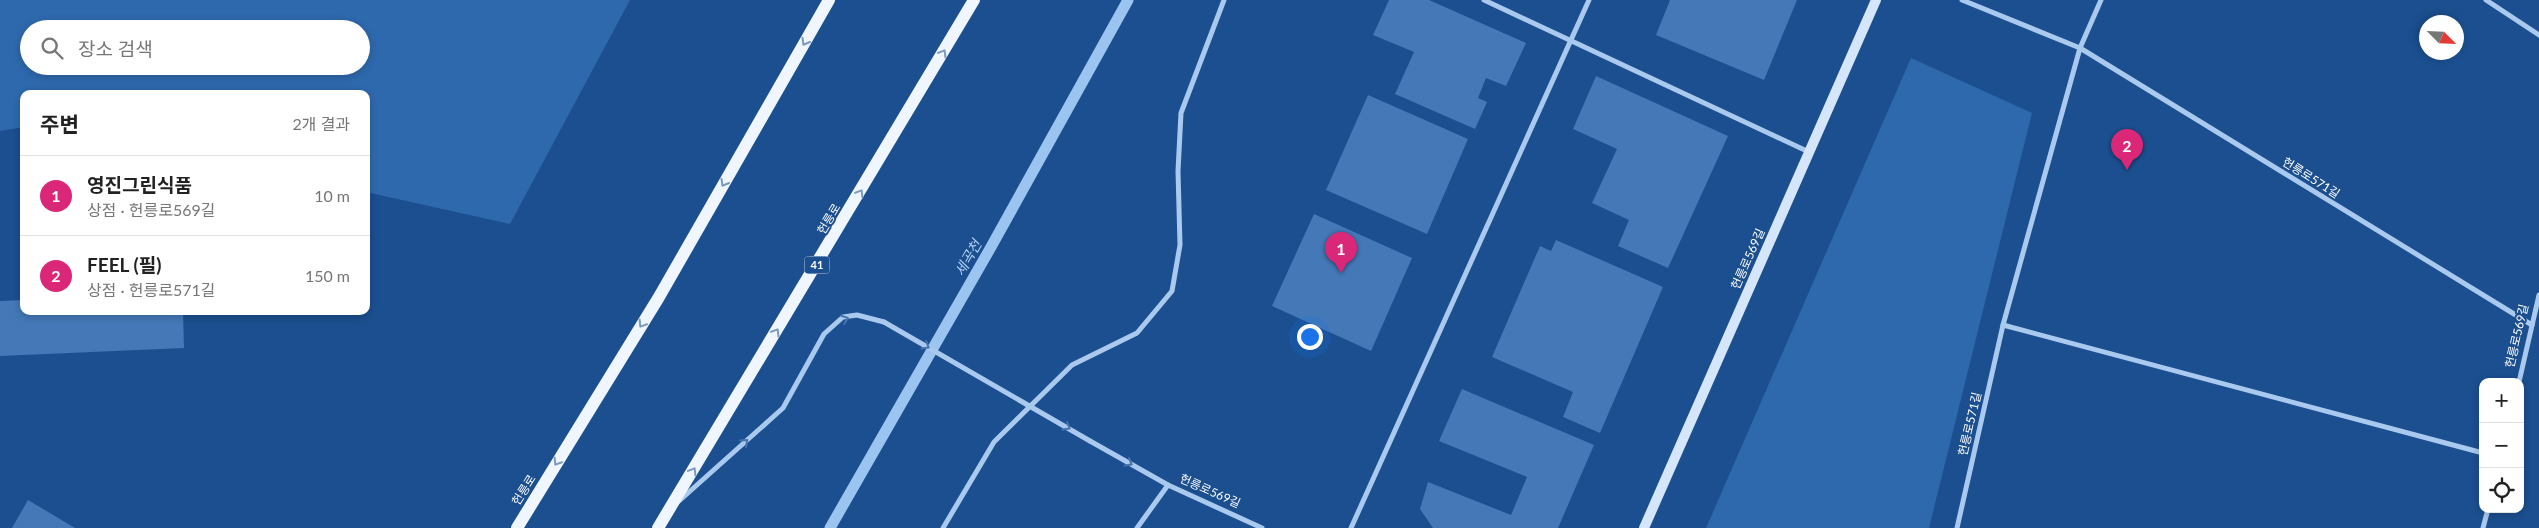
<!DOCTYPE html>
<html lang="ko">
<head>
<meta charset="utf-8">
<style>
  body { margin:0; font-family:Lato,"Noto Sans KR",sans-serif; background:#f6f6f6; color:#222 }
  .controls { position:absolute; right:15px; bottom:15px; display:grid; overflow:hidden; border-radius:10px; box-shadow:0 2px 8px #0003 }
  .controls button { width:45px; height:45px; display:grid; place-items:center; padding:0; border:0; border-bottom:1px solid #e0e0e0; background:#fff; color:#222; font:25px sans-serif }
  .compass { position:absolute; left:2419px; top:15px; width:45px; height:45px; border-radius:50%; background:#fff; box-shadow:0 2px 8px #0003; rotate:114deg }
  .you { position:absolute; left:1309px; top:336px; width:18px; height:18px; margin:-12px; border:4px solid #fff; border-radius:50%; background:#1a73e8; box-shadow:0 0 0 8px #1a73e833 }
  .badge { display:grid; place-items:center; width:32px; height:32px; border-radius:50%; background:#db2777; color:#fff; font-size:16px; font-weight:700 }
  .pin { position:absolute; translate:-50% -41px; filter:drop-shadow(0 1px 2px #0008) }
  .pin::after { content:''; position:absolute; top:26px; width:18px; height:15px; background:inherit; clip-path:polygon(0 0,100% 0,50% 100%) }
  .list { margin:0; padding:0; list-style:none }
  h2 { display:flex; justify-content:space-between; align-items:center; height:65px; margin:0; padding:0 20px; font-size:21px }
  h2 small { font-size:16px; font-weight:400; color:#767676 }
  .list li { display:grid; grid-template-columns:32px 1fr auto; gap:15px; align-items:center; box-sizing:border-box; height:80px; padding:0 20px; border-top:1px solid #e0e0e0 }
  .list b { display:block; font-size:19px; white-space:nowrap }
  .list p { margin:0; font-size:16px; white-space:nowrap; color:#767676 }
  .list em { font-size:16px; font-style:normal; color:#767676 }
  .icon { flex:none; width:28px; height:28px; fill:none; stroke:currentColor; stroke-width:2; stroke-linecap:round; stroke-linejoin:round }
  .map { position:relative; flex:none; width:2539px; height:528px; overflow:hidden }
  .search { position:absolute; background:#fff; box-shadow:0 2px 8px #0003; left:20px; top:20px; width:350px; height:55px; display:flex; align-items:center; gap:12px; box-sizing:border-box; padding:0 18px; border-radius:28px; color:#767676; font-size:19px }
  .panel { position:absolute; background:#fff; box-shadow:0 2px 8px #0003; left:20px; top:90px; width:350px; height:225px; border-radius:10px }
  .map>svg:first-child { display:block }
  .green { fill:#2e69ad; fill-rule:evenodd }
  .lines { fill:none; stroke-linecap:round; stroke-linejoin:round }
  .stream { stroke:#9cc4f0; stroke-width:11 }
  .building { fill:#4478b7 }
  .street { stroke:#a9c9ee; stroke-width:5 }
  .secondary { stroke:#d6e6fa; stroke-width:10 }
  .primary { stroke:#f0f6ff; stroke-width:12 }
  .street-bridge { stroke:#a9c9ee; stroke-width:5 }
  .oneway { stroke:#7b9ac1 }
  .oneway2 { stroke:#4674ac }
  .labels { text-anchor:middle; stroke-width:4; stroke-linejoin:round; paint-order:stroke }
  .shield { fill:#1b4f8f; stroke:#bbcadd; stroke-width:1 }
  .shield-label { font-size:11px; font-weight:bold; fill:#fff }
  .street-label { font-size:12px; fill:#fff; stroke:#1b4f8f }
  .water-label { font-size:14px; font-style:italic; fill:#b5d3f5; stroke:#1b4f8f }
</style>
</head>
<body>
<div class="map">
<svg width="2539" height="528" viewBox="0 0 2539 528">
  <rect width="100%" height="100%" fill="#1b4f8f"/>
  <!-- green -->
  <g class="green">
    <path d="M0,0h630l-120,224 -144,-32v-98h-342v33l-24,4zM29,29h332v37h-332z"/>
    <polygon points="1911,58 2032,113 1929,528 1706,528"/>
  </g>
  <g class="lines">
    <!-- stream -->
    <polyline class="stream" points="830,528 991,247 1128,0"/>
  </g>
  <!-- building -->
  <g class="building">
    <polygon points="1389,0 1429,0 1526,43 1506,86 1486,78 1478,98 1487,102 1475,129 1395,94 1414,52 1373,35"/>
    <polygon points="1670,0 1797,0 1764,80 1656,35"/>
    <polygon points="1596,76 1728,136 1668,268 1618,246 1629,220 1592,203 1617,149 1573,129"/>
    <polygon points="1368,95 1468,139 1427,234 1326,190"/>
    <polygon points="1314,214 1412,258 1371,351 1272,306"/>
    <polygon points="1556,240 1663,287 1600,433 1563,417 1573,392 1492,357 1540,246 1551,251"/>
    <polygon points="24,300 24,311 183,311 184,348 0,356 0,301"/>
    <polygon points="1462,389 1594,445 1558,528 1433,528 1420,509 1428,482 1511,515 1527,477 1439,441"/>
    <polygon points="28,500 75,528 12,528"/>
  </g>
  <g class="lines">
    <!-- street -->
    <g class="street">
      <polyline points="1484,0 1809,152"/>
      <polyline points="1962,0 2080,48 2532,325"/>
      <polyline points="2486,0 2539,35"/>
      <polyline points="2003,325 2483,453"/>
      <polyline points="2519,382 2539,295"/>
      <polyline points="1090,441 1168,485 1262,528"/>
      <polyline points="679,501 783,408 824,334 843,317 857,315 884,322"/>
      <polyline points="943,528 994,442 1072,365 1137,333 1172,291 1180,245 1178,171 1181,113 1224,0"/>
      <polyline points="1137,528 1168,485"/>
      <polyline points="1351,528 1589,0"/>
      <polyline points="1957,528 2003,325 2080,48 2101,0"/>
      <polyline points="2483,528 2488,509"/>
    </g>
    <!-- secondary -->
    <polyline class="secondary" points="1644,528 1876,0"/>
    <!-- primary -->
    <g class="primary">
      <polyline points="517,528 659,297 829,0"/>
      <polyline points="658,528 974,0"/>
    </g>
    <!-- street-bridge -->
    <polyline class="street-bridge" points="884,322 1090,441"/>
  </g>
  <!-- one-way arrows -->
  <defs><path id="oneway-chevron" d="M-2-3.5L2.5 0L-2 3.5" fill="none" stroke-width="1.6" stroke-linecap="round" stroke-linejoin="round" transform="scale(1.25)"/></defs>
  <g class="oneway">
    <use href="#oneway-chevron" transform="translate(805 42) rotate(120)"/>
    <use href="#oneway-chevron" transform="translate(943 53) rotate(-59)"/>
    <use href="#oneway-chevron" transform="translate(724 183) rotate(120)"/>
    <use href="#oneway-chevron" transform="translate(860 193) rotate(-59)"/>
    <use href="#oneway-chevron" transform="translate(642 324) rotate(122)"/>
    <use href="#oneway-chevron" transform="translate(776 332) rotate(-59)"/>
    <use href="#oneway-chevron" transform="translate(557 462) rotate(122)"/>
    <use href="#oneway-chevron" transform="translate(693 471) rotate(-59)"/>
  </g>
  <g class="oneway2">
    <use href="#oneway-chevron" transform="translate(845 319) rotate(-21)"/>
    <use href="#oneway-chevron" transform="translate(926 346) rotate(30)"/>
    <use href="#oneway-chevron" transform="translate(1067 427) rotate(30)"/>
    <use href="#oneway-chevron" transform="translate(745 442) rotate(-42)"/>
    <use href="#oneway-chevron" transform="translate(1129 463) rotate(30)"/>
  </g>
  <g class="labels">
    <!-- shield labels -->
    <rect class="shield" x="804.5" y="256.5" width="25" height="17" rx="4"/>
    <g class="shield-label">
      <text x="817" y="269">41</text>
    </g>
    <!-- street labels -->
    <g class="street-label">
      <text transform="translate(2311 178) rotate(32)" y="4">헌릉로571길</text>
      <text transform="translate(829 219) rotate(-59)" y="4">헌릉로</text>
      <text transform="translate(1748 259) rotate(-66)" y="4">헌릉로569길</text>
      <text transform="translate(2517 336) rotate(-77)" y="4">헌릉로569길</text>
      <text transform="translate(1970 424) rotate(-77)" y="4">헌릉로571길</text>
      <text transform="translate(524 490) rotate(-58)" y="4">헌릉로</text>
      <text transform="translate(1210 491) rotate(24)" y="4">헌릉로569길</text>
    </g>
    <!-- water labels -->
    <g class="water-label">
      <text transform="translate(968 258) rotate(-60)" y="5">세곡천</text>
    </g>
  </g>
</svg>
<div class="controls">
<button>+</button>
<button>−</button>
<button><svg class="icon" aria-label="locate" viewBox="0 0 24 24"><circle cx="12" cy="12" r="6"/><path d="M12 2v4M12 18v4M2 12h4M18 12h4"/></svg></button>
</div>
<svg class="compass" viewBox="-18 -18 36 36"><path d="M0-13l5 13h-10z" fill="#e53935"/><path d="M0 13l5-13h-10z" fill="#767676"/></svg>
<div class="you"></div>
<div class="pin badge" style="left:1341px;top:273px">1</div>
<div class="pin badge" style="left:2127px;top:170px">2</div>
<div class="search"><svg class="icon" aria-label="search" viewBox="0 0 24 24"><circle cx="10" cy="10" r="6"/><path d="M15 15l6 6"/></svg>장소 검색</div>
<section class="panel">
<h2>주변<small>2개 결과</small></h2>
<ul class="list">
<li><span class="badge">1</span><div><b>영진그린식품</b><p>상점 · 헌릉로569길</p></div><em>10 m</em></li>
<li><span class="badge">2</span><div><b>FEEL (필)</b><p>상점 · 헌릉로571길</p></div><em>150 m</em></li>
</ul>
</section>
</div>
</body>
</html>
